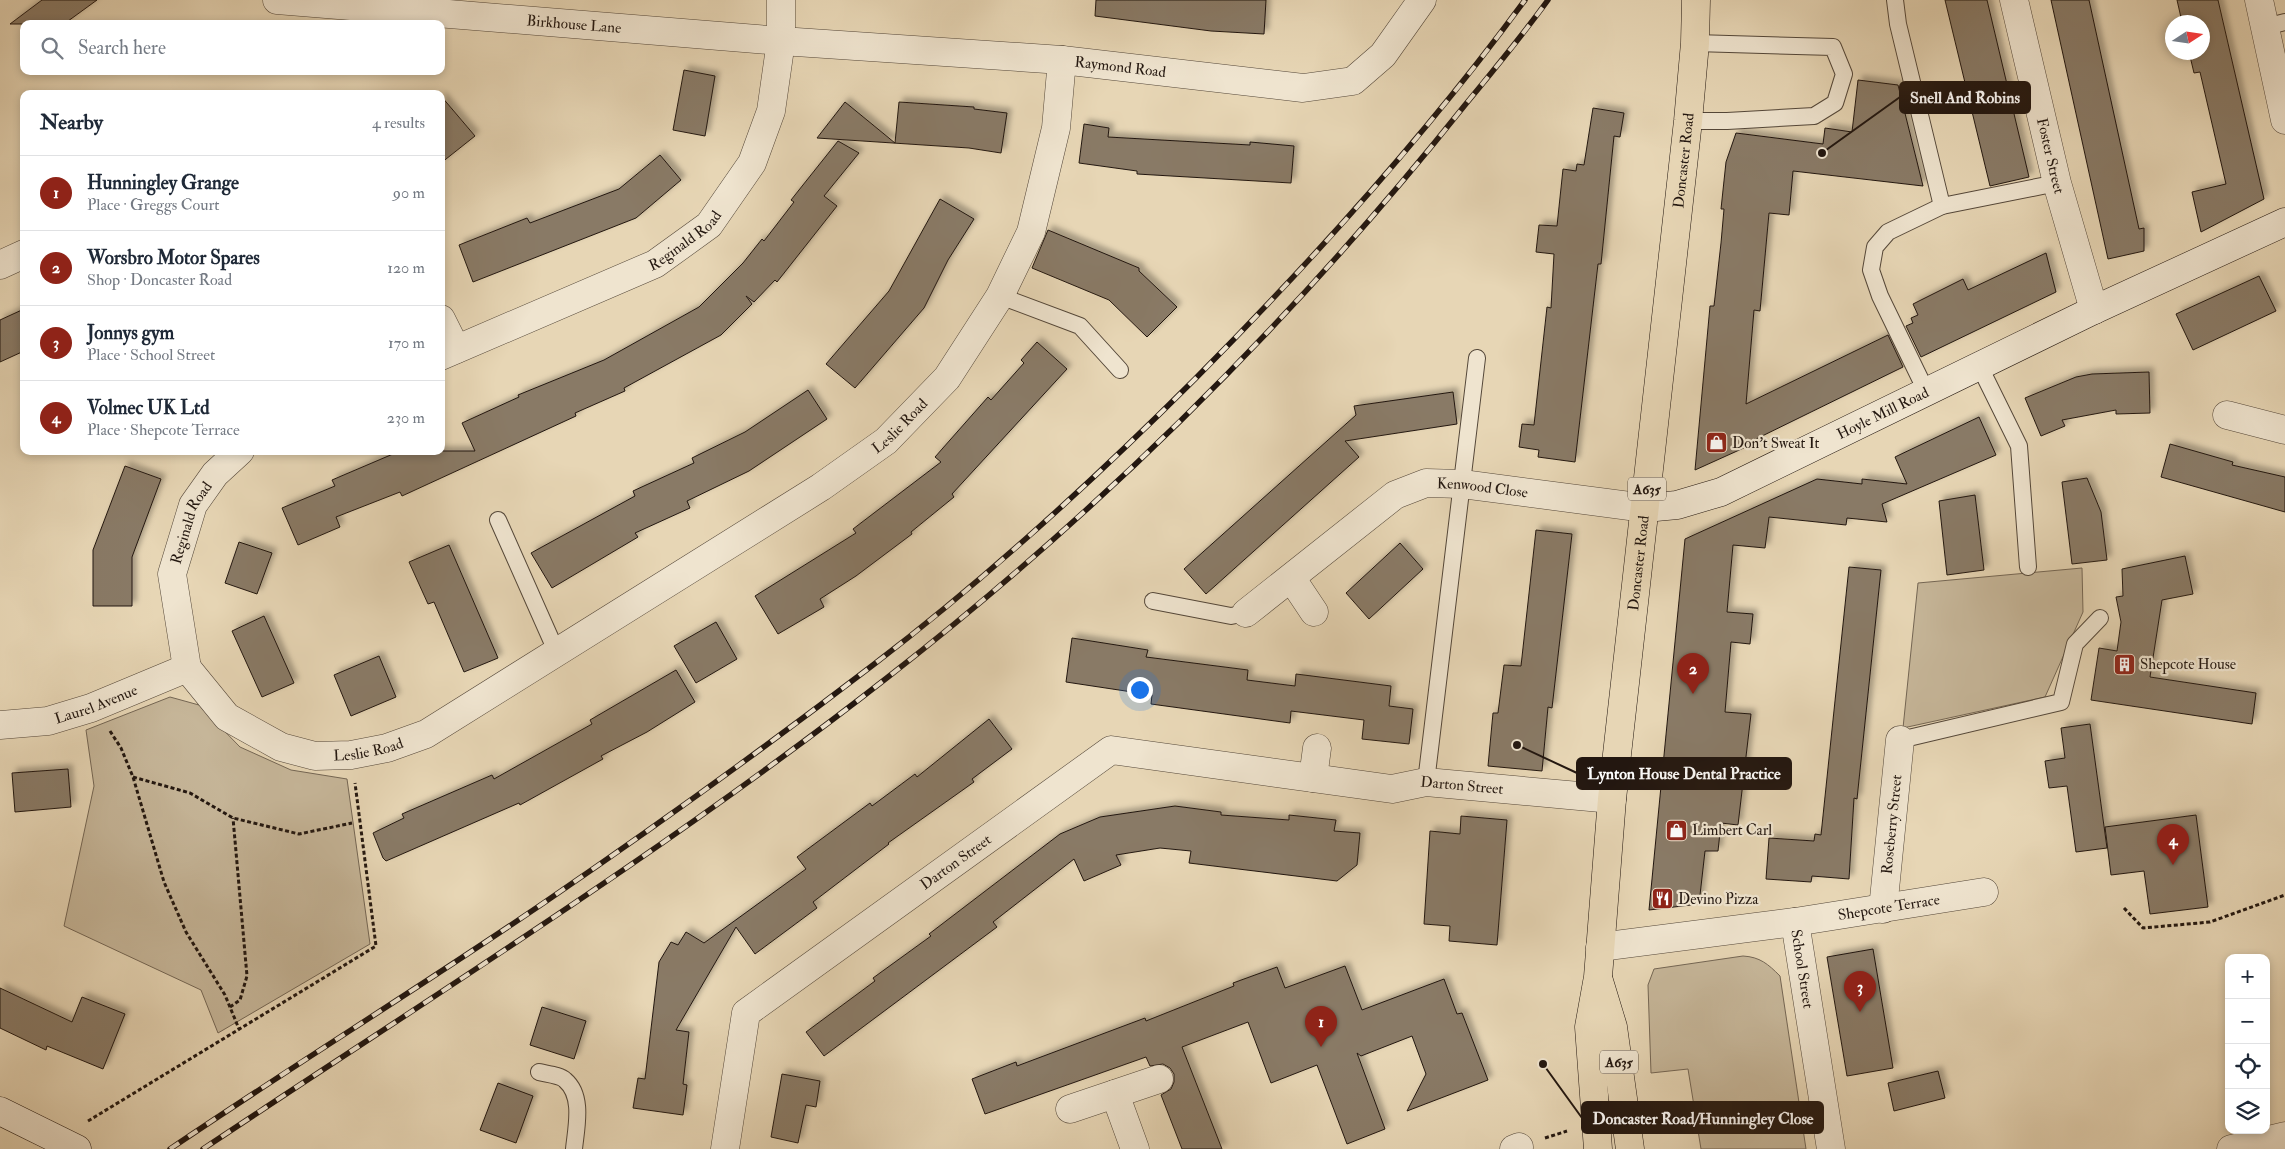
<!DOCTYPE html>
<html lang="en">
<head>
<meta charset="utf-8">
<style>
  body { margin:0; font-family:"IM FELL Double Pica",serif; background:#f2f2f3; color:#1f2937 }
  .controls { position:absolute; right:15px; bottom:15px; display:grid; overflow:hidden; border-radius:10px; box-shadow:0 2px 8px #0003 }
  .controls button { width:45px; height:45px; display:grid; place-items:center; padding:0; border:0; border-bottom:1px solid #e0e1e3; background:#fff; color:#1f2937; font:25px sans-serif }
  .compass { position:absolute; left:2165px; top:15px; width:45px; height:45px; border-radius:50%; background:#fff; box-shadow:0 2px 8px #0003; rotate:78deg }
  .you { position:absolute; left:1139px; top:689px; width:18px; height:18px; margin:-12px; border:4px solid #fff; border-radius:50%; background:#1a73e8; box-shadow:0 0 0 8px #1a73e833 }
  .badge { display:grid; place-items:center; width:32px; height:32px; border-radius:50%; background:#8f2418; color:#fff; font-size:16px; font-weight:700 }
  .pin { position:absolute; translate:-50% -41px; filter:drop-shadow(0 1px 2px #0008) }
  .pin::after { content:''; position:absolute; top:26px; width:18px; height:15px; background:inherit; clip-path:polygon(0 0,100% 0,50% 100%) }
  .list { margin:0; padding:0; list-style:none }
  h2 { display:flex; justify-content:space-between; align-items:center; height:65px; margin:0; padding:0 20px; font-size:21px }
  h2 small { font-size:16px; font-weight:400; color:#747a83 }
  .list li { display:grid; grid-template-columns:32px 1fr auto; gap:15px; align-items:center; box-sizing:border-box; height:75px; padding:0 20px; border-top:1px solid #e0e1e3 }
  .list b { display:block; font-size:19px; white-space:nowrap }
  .list p { margin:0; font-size:16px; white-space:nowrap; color:#747a83 }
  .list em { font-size:16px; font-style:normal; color:#747a83 }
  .icon { flex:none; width:28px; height:28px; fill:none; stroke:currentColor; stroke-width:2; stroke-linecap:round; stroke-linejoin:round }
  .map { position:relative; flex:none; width:2285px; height:1149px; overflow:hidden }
  .search { position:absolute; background:#fff; box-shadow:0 2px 8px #0003; left:20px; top:20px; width:425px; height:55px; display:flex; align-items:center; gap:12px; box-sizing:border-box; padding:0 18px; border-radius:10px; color:#747a83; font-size:19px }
  .panel { position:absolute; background:#fff; box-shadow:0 2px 8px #0003; left:20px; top:90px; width:425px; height:365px; border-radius:10px }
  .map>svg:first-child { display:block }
  .green { fill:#c6b699; stroke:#746654 }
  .building { fill:#897a66; stroke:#231710; filter:url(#shadow) }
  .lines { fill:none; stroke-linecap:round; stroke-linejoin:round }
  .lane-casing { stroke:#544739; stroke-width:18 }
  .street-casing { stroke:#544739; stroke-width:29 }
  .secondary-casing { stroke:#231710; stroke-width:29 }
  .highway-casing { stroke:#231710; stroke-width:29 }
  .path { stroke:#231710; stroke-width:3; stroke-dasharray:4 2.5; stroke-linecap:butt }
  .lane { stroke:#efe4cf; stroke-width:16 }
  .street { stroke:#efe4cf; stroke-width:28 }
  .secondary { stroke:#efe4cf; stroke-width:28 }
  .highway { stroke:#e7d6b5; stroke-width:28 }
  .rail-casing { stroke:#231710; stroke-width:5.5 }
  .rail { stroke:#efe4cf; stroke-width:4; stroke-dasharray:11; stroke-linecap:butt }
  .labels { text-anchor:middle; stroke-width:4.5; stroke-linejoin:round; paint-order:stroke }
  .shield { fill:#efe4cf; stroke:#605449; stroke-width:1 }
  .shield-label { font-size:14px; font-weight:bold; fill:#231710 }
  .street-label { font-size:15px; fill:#231710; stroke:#efe4cf }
  .poi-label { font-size:15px; fill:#231710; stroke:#efe4cf; text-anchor:start }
  .leader { fill:none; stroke:#231710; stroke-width:2 }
  .callout-dot { fill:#231710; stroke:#efe4cf; stroke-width:2 }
  .callout { fill:#231710; stroke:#231710; stroke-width:2 }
  .callout-label { font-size:16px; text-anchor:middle; font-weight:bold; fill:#fff }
</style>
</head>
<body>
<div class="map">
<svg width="2285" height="1149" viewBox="0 0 2285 1149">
  <defs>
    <filter id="shadow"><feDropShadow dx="4.5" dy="-4.5" stdDeviation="2.5" flood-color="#0004"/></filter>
  </defs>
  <rect width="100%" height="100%" fill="#e7d6b5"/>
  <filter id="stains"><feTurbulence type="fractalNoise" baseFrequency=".004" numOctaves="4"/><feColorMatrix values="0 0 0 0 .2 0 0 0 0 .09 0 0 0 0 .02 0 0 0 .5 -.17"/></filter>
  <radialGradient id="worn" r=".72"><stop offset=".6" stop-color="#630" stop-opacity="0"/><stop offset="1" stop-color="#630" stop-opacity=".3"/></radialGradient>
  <!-- green -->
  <g class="green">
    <polygon points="2082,568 2083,612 2045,697 1903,728 1918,583"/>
    <polygon points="170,697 199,705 240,747 291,770 347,779 370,944 218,1033 201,990 64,926 94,786 86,730"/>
    <path d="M1743,956c17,1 25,8 37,20l26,173h-105l-13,-80 -37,4 -3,-88 6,-16z"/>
  </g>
  <!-- building -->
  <g class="building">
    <polygon points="42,0 97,0 64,24 10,24"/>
    <polygon points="1096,0 1266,0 1264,34 1211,31 1095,16"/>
    <polygon points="1945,0 1987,0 2029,177 1990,186"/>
    <polygon points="2051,0 2089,0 2139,229 2144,228 2144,251 2108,259"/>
    <polygon points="2177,0 2218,0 2264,199 2201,232 2192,192 2226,184 2200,72 2194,73 2189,52 2202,52 2202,22 2182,22"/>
    <polygon points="684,70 715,76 705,136 673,130"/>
    <polygon points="1858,80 1898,85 1923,186 1793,171 1789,215 1769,213 1760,311 1754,310 1746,404 1888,335 1903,367 1756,439 1757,442 1695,470 1710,306 1714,306 1721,243 1724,209 1721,209 1726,162 1736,133 1823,144 1825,128 1852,132"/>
    <polygon points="441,96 475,136 441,163"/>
    <polygon points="845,102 895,143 899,102 974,107 974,109 1007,113 1001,153 969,148 817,138"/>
    <polygon points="1593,108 1624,113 1620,137 1614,136 1601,264 1598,264 1575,462 1538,457 1539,450 1519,447 1522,424 1534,425 1547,307 1551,308 1554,254 1536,252 1539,225 1557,226 1563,169 1576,171 1577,164 1584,165"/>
    <polygon points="1084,124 1109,128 1108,137 1250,145 1250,142 1294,146 1291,183 1137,174 1137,171 1079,163"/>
    <polygon points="838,141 859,153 824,196 837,206 777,282 775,280 754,302 746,296 752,304 721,335 624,388 625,391 575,413 576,416 402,496 400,492 336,517 340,527 298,545 282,508 335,486 332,480 400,451 475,451 462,423 519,397 518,395 604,360 699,307 743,263 762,239 764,241 794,202 791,200"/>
    <polygon points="660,155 681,180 636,218 473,282 459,245 527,218 530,223 619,189"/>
    <polygon points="940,199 974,219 948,260 924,308 855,388 826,364 889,291"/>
    <polygon points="1048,230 1139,268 1139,271 1177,307 1147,337 1109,300 1032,268"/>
    <polygon points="2046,253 2056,292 1921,357 1906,326 1913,323 1911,318 1918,315 1913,304 1963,279 1968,290"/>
    <polygon points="2259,276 2276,311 2193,350 2176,314"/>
    <polygon points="24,309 24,351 0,362 0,320"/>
    <polygon points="1037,342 1067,369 952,494 954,497 911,532 912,534 856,576 820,599 824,607 778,634 755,596 856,533 853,529 941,462 935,457 988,397 991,400 1024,363 1021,360"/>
    <polygon points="2149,372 2150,413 2116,414 2116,410 2062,420 2065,426 2041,436 2025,398 2076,377 2092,374"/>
    <polygon points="808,390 827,419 749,471 687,501 690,508 635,533 638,537 552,588 531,553 635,496 633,491 694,463 692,458 745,432"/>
    <polygon points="1453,392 1457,424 1345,441 1359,457 1206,594 1184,569 1356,415 1354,406"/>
    <polygon points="1979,417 1996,455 1882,504 1887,522 1847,518 1846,525 1769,517 1765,548 1733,545 1727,612 1753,614 1750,644 1731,642 1725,712 1751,714 1738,825 1721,823 1718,851 1705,851 1699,904 1649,910 1685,539 1817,479 1862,484 1862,479 1907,484 1895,457"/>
    <polygon points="2170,444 2233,462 2232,465 2285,477 2285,512 2161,477"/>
    <polygon points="125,466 161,479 132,557 132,606 93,606 93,550"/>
    <polygon points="2087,478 2101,512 2107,560 2072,564 2062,482"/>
    <polygon points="1975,495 1984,570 1947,575 1939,501"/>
    <polygon points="1536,530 1572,534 1552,708 1548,707 1542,771 1488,766 1493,713 1498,713 1504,665 1521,666"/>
    <polygon points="239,542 272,553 257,594 225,583"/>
    <polygon points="1400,543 1423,569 1369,619 1346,593"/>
    <polygon points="449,545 498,658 464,672 434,602 428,604 409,562"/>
    <polygon points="2185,556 2193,594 2162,600 2150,677 2256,693 2252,724 2091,700 2099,648 2117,651 2121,622 2116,597 2123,596 2122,569"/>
    <polygon points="1849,567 1881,570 1857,799 1854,798 1849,879 1812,876 1811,882 1766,879 1769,838 1814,841 1815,834 1821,835"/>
    <polygon points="264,616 294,683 262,697 232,631"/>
    <polygon points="716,622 737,659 696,683 674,646"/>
    <polygon points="1072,638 1148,650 1146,657 1248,670 1247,680 1295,686 1296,674 1391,686 1389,706 1413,709 1409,744 1362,739 1364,720 1291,711 1290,723 1151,704 1152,695 1066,682"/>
    <polygon points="379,656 396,697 351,716 334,675"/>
    <polygon points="676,670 695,702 647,732 601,756 603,759 520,805 519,803 386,861 383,858 373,833 404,818 402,814 492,775 494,779 592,724 590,720"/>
    <polygon points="989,719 1012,749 972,779 974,782 888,843 889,844 813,902 817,908 755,954 736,927 676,1030 689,1032 683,1084 687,1085 683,1115 633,1108 638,1078 645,1079 659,962 671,942 678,945 686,932 704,943 806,869 797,857 870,803 872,806 915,774 917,777"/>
    <polygon points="2090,724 2107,848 2076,852 2067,786 2049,788 2045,761 2065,758 2061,728"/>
    <polygon points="68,769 71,807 15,812 12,773"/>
    <polygon points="1175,806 1221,812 1221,815 1289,820 1289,815 1336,820 1334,831 1360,833 1357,865 1337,881 1189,863 1191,851 1160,848 1116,855 1121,865 1084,881 1074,859 993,922 997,927 824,1056 806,1032 875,981 873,978 931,936 929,934 1060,834 1100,817"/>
    <polygon points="2196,815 2208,907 2150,914 2144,871 2111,875 2105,827"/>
    <polygon points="1461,816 1507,820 1497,945 1449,941 1450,926 1424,924 1430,831 1460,834"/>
    <polygon points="1873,949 1893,1068 1847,1076 1827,957"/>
    <polygon points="1345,966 1362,1010 1444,979 1457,1014 1462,1013 1488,1080 1407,1111 1426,1074 1412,1036 1361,1056 1357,1053 1385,1129 1347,1144 1317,1065 1271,1083 1248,1022 1182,1047 1222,1149 1182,1149 1161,1095 1171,1089 1174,1082 1174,1074 1170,1068 1163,1064 1150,1066 1146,1057 985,1114 972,1079 1016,1062 1017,1066 1145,1018 1146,1021 1234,986 1233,983 1277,967 1285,988"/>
    <polygon points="0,988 72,1022 82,997 125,1014 103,1069 47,1046 46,1050 0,1028"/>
    <polygon points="542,1007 586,1021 574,1059 530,1045"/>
    <polygon points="1938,1071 1945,1098 1894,1111 1888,1083"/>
    <polygon points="782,1074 820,1081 816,1107 806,1105 798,1143 771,1137"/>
    <polygon points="498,1083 533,1096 516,1143 480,1130"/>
  </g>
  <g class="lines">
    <defs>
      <g id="lane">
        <polyline points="1895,0 1898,24 1942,206"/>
        <polyline points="2265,27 2285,22"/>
        <polyline points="1688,121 1727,121 1814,116 1835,103 1844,74 1833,47 1695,43"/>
        <polyline points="1000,296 1080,326 1120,370"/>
        <polyline points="1980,367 2019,446 2028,567"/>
        <polyline points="1927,393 1880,296 1871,270 1875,247 1888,232 1942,206 2057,183"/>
        <polyline points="498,520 557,653"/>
        <polyline points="1153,601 1231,616 1246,613"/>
        <polyline points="1900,740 2061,702 2075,644 2100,618"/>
        <polyline points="1426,782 1477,358"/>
        <path d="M539,1072c7,2 21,3 26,8 19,16 11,48 9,69"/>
      </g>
      <g id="street">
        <path id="s1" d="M277,0l504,41 281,19 241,28 50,-7 30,-26 39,-55"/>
        <path id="s2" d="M2014,0l43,183 37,127"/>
        <polyline points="2259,0 2285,120"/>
        <polyline points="0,265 24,254"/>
        <polyline points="441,319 456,349"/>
        <path id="s3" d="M441,356l214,-92 54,-39 43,-62 19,-52 10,-70v-41"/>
        <polyline points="2227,415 2285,430"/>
        <polyline points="1292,579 1314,612"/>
        <path id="s4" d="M1246,613l149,-118 31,-12 36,1 183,24"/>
        <path id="s5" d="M187,668l40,49 54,30 34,9 36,-1 36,-7 39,-14 395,-247 65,-46 61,-63 53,-82 31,-64 25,-104 6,-68"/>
        <path id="s6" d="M187,668l-15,-94 21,-69 22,-31 25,-23"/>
        <path id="s7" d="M0,725l48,-4 43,-13 96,-40"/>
        <polyline points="1313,778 1317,748"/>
        <path id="s8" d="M1883,909l17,-169"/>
        <path id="s9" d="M1795,922l189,-30"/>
        <path id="s10" d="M1600,947l195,-25 36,227"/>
        <polyline points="1115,1094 1135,1149"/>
        <polyline points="1070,1109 1159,1079"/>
        <path id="s11" d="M725,1149l21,-136 365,-263 281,39 34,-7 186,17"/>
        <polyline points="1514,1149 1519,1147"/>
        <polyline points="2231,1149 2285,1136"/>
      </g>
      <g id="secondary">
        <path id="s12" d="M1645,508l32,-3 44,-13 373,-182 191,-88"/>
        <polyline points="0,1111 77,1149"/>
      </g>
      <g id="highway">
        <polyline points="1599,981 1613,1027 1630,1149"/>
        <path id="s13" d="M1598,1149l-9,-122 9,-50 14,-178 76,-678 7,-78 1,-43"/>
      </g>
    </defs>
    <!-- lane casing -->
    <use href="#lane" class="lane-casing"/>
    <!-- street casing -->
    <use href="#street" class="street-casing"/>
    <!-- secondary casing -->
    <use href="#secondary" class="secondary-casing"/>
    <!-- highway casing -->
    <use href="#highway" class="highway-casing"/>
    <!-- path -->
    <g class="path">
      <polyline points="110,731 121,748 133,777 164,882 186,932 225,995 239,1029"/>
      <polyline points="133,777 190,793 233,818 299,834 352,823"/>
      <polyline points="2124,908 2143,928 2210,922 2285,895"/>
      <polyline points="230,1007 240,1000 247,976 233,818"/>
      <polyline points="88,1121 376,946 355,783"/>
      <polyline points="1545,1138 1567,1131"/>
    </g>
    <!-- lane -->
    <use href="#lane" class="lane"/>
    <!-- street -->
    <use href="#street" class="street"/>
    <!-- secondary -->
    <use href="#secondary" class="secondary"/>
    <!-- highway -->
    <use href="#highway" class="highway"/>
    <defs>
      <g id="rail">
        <path d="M170,1149c124,-84 252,-163 375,-247 111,-76 221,-155 328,-237 114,-87 221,-185 322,-286 118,-119 231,-244 330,-379"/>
        <path d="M203,1149c231,-154 467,-301 685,-472 214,-167 408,-360 577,-572 28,-34 57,-69 83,-105"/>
      </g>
    </defs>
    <!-- rail casing -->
    <use href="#rail" class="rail-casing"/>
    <!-- rail -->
    <use href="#rail" class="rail"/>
  </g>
  <!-- icons -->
  <defs>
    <symbol id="shop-square" viewBox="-11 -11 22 22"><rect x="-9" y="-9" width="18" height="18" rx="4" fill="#8f2418" stroke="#efe4cf"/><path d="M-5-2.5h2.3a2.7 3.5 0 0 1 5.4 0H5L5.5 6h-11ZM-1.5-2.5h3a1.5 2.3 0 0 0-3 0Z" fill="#fff"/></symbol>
    <symbol id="building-square" viewBox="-11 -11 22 22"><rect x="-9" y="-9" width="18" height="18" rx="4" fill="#8f2418" stroke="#efe4cf"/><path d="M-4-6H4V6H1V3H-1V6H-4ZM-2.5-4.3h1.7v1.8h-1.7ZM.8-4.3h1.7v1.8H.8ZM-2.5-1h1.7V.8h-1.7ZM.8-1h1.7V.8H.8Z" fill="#fff"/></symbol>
    <symbol id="restaurant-square" viewBox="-11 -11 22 22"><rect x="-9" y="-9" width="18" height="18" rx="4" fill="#8f2418" stroke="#efe4cf"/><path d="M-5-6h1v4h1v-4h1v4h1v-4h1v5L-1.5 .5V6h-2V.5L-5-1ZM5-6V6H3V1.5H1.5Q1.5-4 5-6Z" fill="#fff"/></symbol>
  </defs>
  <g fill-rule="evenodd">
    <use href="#shop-square" x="1704" y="430" width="25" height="25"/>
    <use href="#building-square" x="2112" y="652" width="25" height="25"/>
    <use href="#shop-square" x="1664" y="818" width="25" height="25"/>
    <use href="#restaurant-square" x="1650" y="886" width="25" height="25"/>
  </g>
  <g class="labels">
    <!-- shield labels -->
    <g class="shield">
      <rect x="1628" y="477.5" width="38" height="23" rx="4"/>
      <rect x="1600" y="1050.5" width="38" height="23" rx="4"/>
    </g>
    <g class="shield-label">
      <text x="1647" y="494">A635</text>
      <text x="1619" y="1067">A635</text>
    </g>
    <!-- street labels -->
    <g class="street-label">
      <text dy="5" stroke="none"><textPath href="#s1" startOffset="298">Birkhouse Lane</textPath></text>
      <text dy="5" stroke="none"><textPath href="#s1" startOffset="846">Raymond Road</textPath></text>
      <text dy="5" stroke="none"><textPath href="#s2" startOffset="160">Foster Street</textPath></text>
      <text dy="5" stroke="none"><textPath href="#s13" startOffset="994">Doncaster Road</textPath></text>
      <text dy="5" stroke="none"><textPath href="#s3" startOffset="271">Reginald Road</textPath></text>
      <text dy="5" stroke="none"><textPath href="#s12" startOffset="258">Hoyle Mill Road</textPath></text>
      <text dy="5" stroke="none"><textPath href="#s5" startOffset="840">Leslie Road</textPath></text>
      <text dy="5" stroke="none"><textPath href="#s4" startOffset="280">Kenwood Close</textPath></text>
      <text dy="5" stroke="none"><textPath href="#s6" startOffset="150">Reginald Road</textPath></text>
      <text dy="5" stroke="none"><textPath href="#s13" startOffset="589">Doncaster Road</textPath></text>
      <text dy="5" stroke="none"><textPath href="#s7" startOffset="99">Laurel Avenue</textPath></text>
      <text dy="5" stroke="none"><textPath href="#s5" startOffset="214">Leslie Road</textPath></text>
      <text dy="5" stroke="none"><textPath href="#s11" startOffset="942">Darton Street</textPath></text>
      <text dy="5" stroke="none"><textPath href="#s8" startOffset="85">Roseberry Street</textPath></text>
      <text dy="5" stroke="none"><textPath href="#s11" startOffset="396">Darton Street</textPath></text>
      <text dy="5" stroke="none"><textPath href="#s9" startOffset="95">Shepcote Terrace</textPath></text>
      <text dy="5" stroke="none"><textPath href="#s10" startOffset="244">School Street</textPath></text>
    </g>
    <!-- poi labels -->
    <g class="poi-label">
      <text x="1732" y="448">Don't Sweat It</text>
      <text x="2140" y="669">Shepcote House</text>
      <text x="1692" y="835">Limbert Carl</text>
      <text x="1678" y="904">Devino Pizza</text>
    </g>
  </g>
  <!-- callouts -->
  <path class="leader" d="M1822 153L1900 97M1517 745L1577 773M1543 1064L1582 1118"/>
  <g class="callout-dot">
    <circle cx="1822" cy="153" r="5"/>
    <circle cx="1517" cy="745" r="5"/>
    <circle cx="1543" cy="1064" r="5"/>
  </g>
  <g class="callout">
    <rect x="1900" y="82" width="130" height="31" rx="5"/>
    <rect x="1577" y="758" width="214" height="31" rx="5"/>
    <rect x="1582" y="1102" width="241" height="31" rx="5"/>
  </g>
  <g class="callout-label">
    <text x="1965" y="103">Snell And Robins</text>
    <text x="1684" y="779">Lynton House Dental Practice</text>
    <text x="1703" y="1124">Doncaster Road/Hunningley Close</text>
  </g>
  <rect width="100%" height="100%" filter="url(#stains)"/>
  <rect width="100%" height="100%" fill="url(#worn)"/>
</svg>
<div class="controls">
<button>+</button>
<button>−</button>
<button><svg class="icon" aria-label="locate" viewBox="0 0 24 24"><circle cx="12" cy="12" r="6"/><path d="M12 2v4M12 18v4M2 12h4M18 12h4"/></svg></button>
<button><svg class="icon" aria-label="layers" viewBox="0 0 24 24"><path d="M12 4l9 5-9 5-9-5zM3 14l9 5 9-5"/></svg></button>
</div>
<svg class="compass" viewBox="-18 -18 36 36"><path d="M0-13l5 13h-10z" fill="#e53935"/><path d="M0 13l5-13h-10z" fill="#747a83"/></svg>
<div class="you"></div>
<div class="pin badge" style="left:1321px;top:1047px">1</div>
<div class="pin badge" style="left:1693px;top:694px">2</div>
<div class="pin badge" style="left:1860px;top:1012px">3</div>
<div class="pin badge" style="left:2173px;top:865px">4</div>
<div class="search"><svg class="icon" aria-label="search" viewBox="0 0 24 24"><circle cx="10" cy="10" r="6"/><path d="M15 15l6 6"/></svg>Search here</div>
<section class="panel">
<h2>Nearby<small>4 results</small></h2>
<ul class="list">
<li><span class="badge">1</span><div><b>Hunningley Grange</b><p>Place · Greggs Court</p></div><em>90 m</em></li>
<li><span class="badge">2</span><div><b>Worsbro Motor Spares</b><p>Shop · Doncaster Road</p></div><em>120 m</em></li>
<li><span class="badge">3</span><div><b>Jonnys gym</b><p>Place · School Street</p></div><em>170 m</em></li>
<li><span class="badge">4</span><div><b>Volmec UK Ltd</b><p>Place · Shepcote Terrace</p></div><em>230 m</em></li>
</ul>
</section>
</div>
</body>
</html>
